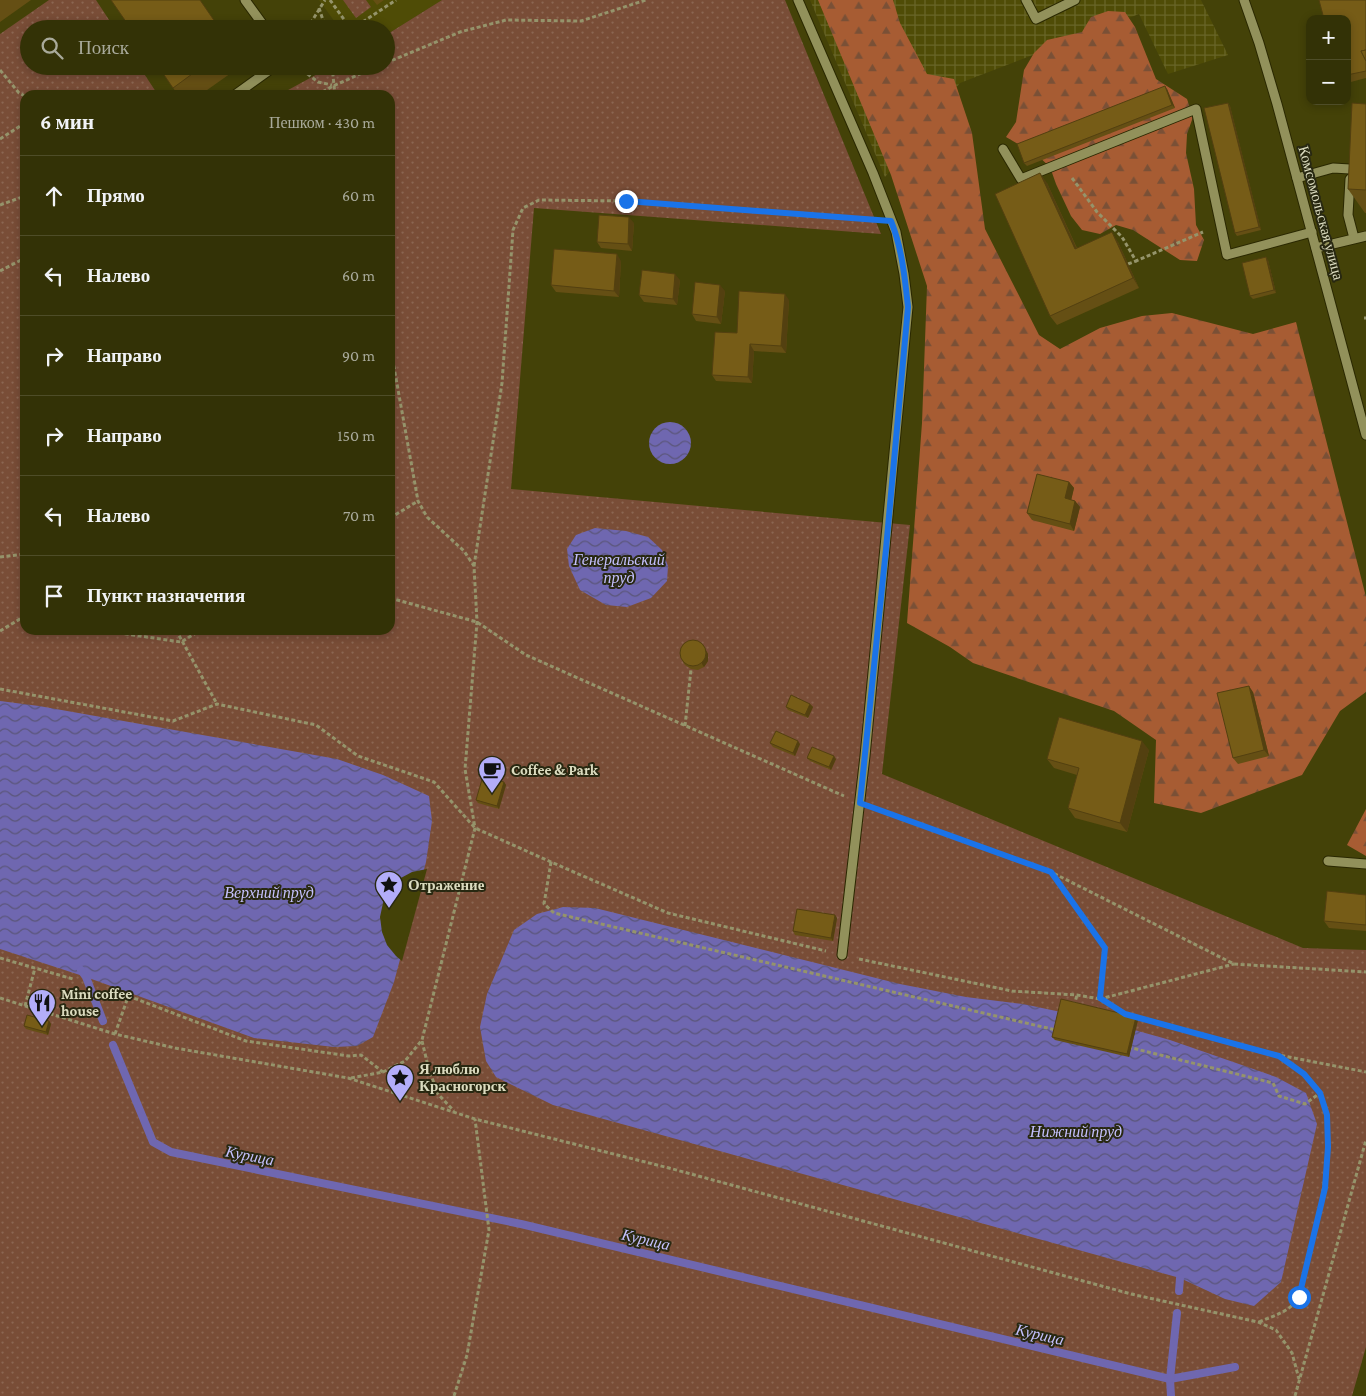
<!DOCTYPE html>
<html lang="ru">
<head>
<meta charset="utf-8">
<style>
  body { margin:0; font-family:"Crimson Pro",serif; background:#3e3e14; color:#f1f3f6 }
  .controls { position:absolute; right:15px; top:15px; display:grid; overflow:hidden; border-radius:10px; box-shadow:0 2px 8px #0003 }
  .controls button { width:45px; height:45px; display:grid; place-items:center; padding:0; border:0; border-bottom:1px solid #4e4d28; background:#333206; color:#f1f3f6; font:25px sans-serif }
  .stop { position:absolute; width:15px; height:15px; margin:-11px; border:4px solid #1a73e8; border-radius:50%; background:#fff }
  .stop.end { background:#1a73e8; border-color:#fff; box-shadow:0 1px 5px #0008 }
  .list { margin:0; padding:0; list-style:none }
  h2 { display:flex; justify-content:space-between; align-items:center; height:65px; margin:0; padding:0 20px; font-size:21px }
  h2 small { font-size:16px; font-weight:400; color:#a9aa9b }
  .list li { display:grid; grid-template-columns:32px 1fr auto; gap:15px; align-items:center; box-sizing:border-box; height:80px; padding:0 20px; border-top:1px solid #4e4d28 }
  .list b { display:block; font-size:19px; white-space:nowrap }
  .list em { font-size:16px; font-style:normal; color:#a9aa9b }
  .icon { flex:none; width:28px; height:28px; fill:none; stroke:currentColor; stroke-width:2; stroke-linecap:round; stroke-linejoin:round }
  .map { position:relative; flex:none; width:1366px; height:1396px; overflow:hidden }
  .search { position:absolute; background:#333206; box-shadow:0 2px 8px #0003; left:20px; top:20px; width:375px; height:55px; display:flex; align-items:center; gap:12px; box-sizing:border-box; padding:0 18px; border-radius:28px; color:#a9aa9b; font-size:19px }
  .panel { position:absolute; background:#333206; box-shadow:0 2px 8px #0003; left:20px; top:90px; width:375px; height:545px; border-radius:15px }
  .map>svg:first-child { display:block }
  .built { fill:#4f4c06 }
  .industrial { fill:url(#industrial-grid) }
  .forest { fill:url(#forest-firs) }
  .park { fill:url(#park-dots) }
  .water { fill:url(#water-waves) }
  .pier { fill:#444208 }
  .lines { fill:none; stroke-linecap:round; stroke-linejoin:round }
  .stream { stroke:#6f67b0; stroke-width:8 }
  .minor-casing { stroke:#2a2800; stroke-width:11 }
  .path { stroke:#95946b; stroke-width:3; stroke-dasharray:4 2.5; stroke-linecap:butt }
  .minor { stroke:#92915b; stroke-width:9 }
  .wall { fill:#654f14 }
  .shaded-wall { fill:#534010 }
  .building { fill:#765c17; stroke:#534010 }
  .route { stroke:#1a73e8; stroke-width:6 }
  .labels { text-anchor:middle; stroke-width:4; stroke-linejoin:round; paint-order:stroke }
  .street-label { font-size:15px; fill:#dbdbbf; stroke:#282811 }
  .poi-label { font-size:15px; font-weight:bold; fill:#dbdbbf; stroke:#282811; text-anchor:start }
  .water-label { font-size:16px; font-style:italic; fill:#c4c0fd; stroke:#282811 }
</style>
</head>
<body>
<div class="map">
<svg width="1366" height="1396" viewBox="0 0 1366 1396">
  <defs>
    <pattern id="industrial-grid" width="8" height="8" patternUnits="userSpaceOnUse" patternTransform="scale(1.25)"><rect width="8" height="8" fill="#4f4c06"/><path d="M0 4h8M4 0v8" fill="none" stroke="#686528"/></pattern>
    <pattern id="forest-firs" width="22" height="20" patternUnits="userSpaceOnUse" patternTransform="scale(1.25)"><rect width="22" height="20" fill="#a75c33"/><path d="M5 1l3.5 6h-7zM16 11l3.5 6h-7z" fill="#7a5036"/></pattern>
    <pattern id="park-dots" width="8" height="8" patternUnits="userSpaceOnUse" patternTransform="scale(1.25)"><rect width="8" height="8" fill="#794d37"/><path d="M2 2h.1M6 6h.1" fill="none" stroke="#8b6652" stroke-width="1.8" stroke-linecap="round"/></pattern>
    <pattern id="water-waves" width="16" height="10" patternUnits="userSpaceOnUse" patternTransform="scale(1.25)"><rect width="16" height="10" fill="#6f67b0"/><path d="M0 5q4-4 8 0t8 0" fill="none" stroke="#5b567a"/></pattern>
  </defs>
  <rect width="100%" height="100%" fill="#444208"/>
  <!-- built -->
  <polygon class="built" points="319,0 442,0 386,35 386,29 340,29"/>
  <!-- industrial -->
  <polygon class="industrial" points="810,0 1201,0 1228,55 1168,74 1139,14 960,83 885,177"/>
  <!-- forest -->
  <g class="forest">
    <polygon points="818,0 893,0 900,23 927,74 954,79 972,133 985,229 1039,335 1060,349 1100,328 1142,316 1172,313 1253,334 1296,322 1366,597 1366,692 1340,711 1302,775 1201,813 1154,803 1156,740 1114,711 973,663 950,647 907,623 922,423 927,286 891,175"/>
    <polygon points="1108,11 1125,12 1135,27 1156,79 1187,99 1193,117 1187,134 1186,153 1194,189 1196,225 1204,240 1197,261 1180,260 1133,230 1116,225 1100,234 1082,230 1071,216 1056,184 1050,167 1037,155 1006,137 1016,122 1024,70 1034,53 1047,40 1082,32 1091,17"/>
    <polygon points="1366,809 1366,856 1347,845"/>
  </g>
  <!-- park -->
  <g class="park">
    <polygon points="49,0 96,0 115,29 29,29 29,66 139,66 158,95 25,95 25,630 390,630 390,95 279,95 332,66 386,66 386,35 442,0 785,0 881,234 534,208 511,489 910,525 882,774 1303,948 1366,950 1366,1347 1352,1396 0,1396 0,34"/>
    <polygon points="343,0 366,0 371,7 356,18"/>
  </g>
  <!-- water -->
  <g class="water">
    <circle cx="670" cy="443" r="21"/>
    <polygon points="595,528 626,531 648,537 662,550 668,566 667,581 651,598 627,607 606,605 580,590 569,566 567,549 576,535"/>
    <polygon points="0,701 39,706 337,759 383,775 429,796 432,821 426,862 394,982 373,1037 357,1046 334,1047 254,1038 86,977 0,949"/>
    <polygon points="563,907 595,908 900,984 966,997 1023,1004 1099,1020 1170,1040 1276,1077 1306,1093 1317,1124 1281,1282 1254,1306 1225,1299 1180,1278 553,1105 496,1077 486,1061 480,1027 487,994 514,930 537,914"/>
  </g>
  <!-- pier -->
  <polygon class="pier" points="427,869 402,961 396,956 387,945 382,932 380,917 383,903 389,890 399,879 412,872"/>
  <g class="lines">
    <!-- stream -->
    <g class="stream">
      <polyline points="81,970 86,977 103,1021"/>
      <polyline points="113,1045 153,1142 171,1152 521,1224 1170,1379 1235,1367"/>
      <polyline points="1179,1291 1180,1278"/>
      <polyline points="1171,1396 1170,1379 1177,1313"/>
    </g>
    <defs>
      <g id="minor">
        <polyline points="245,0 266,29"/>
        <polyline points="798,0 873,173 896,232 904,274 908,307 865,756 842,955"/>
        <polyline points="1026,0 1036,19 1075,0"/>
        <polyline points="1244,0 1259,43 1277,104 1366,435"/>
        <polyline points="235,95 275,66"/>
        <polyline points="1003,149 1021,179 1196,109 1227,255 1312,232"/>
        <polyline points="1297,178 1333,168 1350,169"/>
        <polyline points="1350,179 1348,215 1354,238"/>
        <polyline points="1316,248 1366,236"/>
        <polyline points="1328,861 1366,864"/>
      </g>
    </defs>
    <!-- minor casing -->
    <use href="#minor" class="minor-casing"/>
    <!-- path -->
    <g class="path">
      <polyline points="330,0 351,29"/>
      <polyline points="319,8 326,29"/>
      <polyline points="307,29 325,0"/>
      <polyline points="352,29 396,0"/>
      <polyline points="386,63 460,32 506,20 581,21 646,0"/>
      <polyline points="297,66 318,82 332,85"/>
      <polyline points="332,66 335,95"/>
      <polyline points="0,70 19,93 25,96"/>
      <polyline points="83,95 102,92 105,95"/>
      <polyline points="317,95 333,86 378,66"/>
      <polyline points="0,139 25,123"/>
      <polyline points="1072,178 1097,212 1122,237 1136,261 1203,232"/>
      <polyline points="0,205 25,196"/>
      <polyline points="1128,264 1136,261"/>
      <polyline points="0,271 25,258"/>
      <polyline points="1364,318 1366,318"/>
      <polyline points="390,518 418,501"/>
      <polyline points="0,557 25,554"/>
      <polyline points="474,566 502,383 513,230 523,208 539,200 626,201 872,220"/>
      <polyline points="390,598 477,622 526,655 844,796"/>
      <polyline points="99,630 181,642 201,630"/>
      <polyline points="176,630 217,704"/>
      <polyline points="0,631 25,616"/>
      <polyline points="0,689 173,721 217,704 316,725 358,756 434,782 475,828 551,862 668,913 826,951"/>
      <polyline points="685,726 691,669"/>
      <polyline points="877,809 1051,872 1234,964 1366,972"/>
      <polyline points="551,862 544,904 554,913 1056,1030"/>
      <polyline points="1051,873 1105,948 1100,999 1234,964"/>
      <polyline points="0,958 73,979"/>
      <polyline points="859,959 1012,991 1077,995 1100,999 1125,1014 1279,1055 1366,1072"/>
      <polyline points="110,989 246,1041 349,1056 361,1055 383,1072"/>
      <polyline points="0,998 115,1034 175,1048 348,1078 475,1119 669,1168 1131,1294 1258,1322 1276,1330 1292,1353 1299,1379"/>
      <polyline points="25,1006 35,968"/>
      <polyline points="1074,1006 1077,995"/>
      <polyline points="115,1034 128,997"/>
      <polyline points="422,1041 429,1070 438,1094 454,1111"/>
      <polyline points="1128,1047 1273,1083 1279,1096 1305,1104 1320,1093"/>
      <polyline points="351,1078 383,1072 405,1061 422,1040 475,828 465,769 477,622 474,566 464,551 427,517 418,501 390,345"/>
      <path d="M1259,1322c16,-7 31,-10 40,-25 11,-47 45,-162 21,-204 -9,-16 -25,-26 -39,-36"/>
      <polyline points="454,1396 467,1355 489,1230 475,1119"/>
      <polyline points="1295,1396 1366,1140"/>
    </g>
    <!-- minor -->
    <use href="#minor" class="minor"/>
  </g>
  <!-- wall -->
  <g class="wall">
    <polygon points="0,0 31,0 0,22"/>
    <polygon points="373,0 384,0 377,5"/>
    <polygon points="1366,0 1366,78 1347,83 1347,19"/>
    <polygon points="158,66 241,66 200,95 178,95"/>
    <polygon points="1167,89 1175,108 1027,166 1024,163"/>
    <polygon points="1228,103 1230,106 1261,230 1237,236 1235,233"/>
    <polygon points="1366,104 1366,213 1365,213 1348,189"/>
    <polygon points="1047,183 1077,248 1118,242 1139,288 1057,325 1050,316"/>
    <polygon points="634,223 632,251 601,248 597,242"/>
    <polygon points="1268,260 1276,293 1253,299 1250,296"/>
    <polygon points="621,261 619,297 556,292 551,285"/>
    <polygon points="680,280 677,305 644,302 639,295"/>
    <polygon points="725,291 721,324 696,321 692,314"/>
    <polygon points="789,300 786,353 754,351 752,383 716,381 712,375 737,333"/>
    <polygon points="1069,482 1074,488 1071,500 1075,501 1080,507 1074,531 1032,520 1027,513"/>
    <polygon points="703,645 708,654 708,661 704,667 698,670 691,669 685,665 683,662"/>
    <polygon points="1253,692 1269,756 1238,764 1233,758"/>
    <polygon points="810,704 813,707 808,718 788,710 786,707"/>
    <polygon points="770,743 800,744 795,756 773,747"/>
    <polygon points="1149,750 1127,832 1075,818 1068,808 1077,775 1054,768 1047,759"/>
    <polygon points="807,758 836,759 831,770 810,761"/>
    <polygon points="504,782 506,785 499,809 478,803 476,800"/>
    <polygon points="1366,895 1366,931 1329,928 1324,921"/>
    <polygon points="837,918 833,941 795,935 793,931"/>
    <polygon points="1136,1017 1138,1020 1129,1057 1055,1040 1052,1037"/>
    <polygon points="49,1021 51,1024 48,1035 26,1029 24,1026"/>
  </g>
  <!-- shaded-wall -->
  <g class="shaded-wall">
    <polygon points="1165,86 1167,89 1175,108 1172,105"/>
    <polygon points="1228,103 1230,106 1261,230 1259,227"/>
    <polygon points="1040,173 1047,183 1081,258 1075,249"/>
    <polygon points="629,217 634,223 632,251 628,244"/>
    <polygon points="1112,232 1118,242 1139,288 1133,278"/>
    <polygon points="617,254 621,261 619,297 614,291"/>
    <polygon points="1266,257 1268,260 1276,293 1274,290"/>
    <polygon points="675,274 680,280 677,305 673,299"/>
    <polygon points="720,285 725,291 721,324 717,317"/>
    <polygon points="785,294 789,300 786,353 781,346"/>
    <polygon points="750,344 754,351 752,383 748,377"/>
    <polygon points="1069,482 1074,488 1070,505 1065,498"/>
    <polygon points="1075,501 1080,507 1074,531 1070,524"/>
    <polygon points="703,645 708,654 708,661 704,667 702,664"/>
    <polygon points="1249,686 1253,692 1269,756 1264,750"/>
    <polygon points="810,704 813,707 808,718 805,715"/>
    <polygon points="798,741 800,744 795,756 793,753"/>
    <polygon points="1142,741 1149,750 1127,832 1120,823"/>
    <polygon points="834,756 836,759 831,770 829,767"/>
    <polygon points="504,782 506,785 499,809 497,806"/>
    <polygon points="835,915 837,918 833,941 831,938"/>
    <polygon points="1136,1017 1138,1020 1129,1057 1127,1054"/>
    <polygon points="49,1021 51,1024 48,1035 46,1032"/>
  </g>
  <!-- building -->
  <g class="building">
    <polygon points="111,0 200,0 220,29 131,29"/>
    <polygon points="1319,0 1366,0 1366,50 1361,51 1366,61 1366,71 1347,75 1347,19 1324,19"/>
    <polygon points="1366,50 1366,61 1361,51"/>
    <polygon points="158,66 203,66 173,88"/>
    <polygon points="1165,86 1172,105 1024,163 1017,144"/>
    <polygon points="1228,103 1259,227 1235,233 1204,108"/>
    <polygon points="1352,103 1366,104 1366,190 1348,189"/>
    <polygon points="1040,173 1075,249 1112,232 1133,278 1050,316 995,194"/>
    <polygon points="599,215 629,217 628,244 597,242"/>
    <polygon points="554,249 617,254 614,291 551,285"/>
    <polygon points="1266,257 1274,290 1250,296 1242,263"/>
    <polygon points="642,270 675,274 673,299 639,295"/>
    <polygon points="695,282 720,285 717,317 692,314"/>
    <polygon points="739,291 785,294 781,346 750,344 748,377 712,375 715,332 737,333"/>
    <polygon points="1037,474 1069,482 1065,498 1075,501 1070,524 1027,513"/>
    <circle cx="693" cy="653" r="13"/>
    <polygon points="1249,686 1264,750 1233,758 1217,693"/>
    <polygon points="791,695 810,704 805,715 786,707"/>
    <polygon points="1059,717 1142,741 1120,823 1068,808 1079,768 1047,759"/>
    <polygon points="776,731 798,741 793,753 770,743"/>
    <polygon points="812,747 834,756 829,767 807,758"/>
    <polygon points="483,776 504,782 497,806 476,800"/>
    <polygon points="1327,891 1366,895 1366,925 1324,921"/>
    <polygon points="797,909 835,915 831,938 793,931"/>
    <polygon points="1061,999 1136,1017 1127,1054 1052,1037"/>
    <polygon points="27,1015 49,1021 46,1032 24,1026"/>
  </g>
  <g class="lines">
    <!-- route -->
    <path class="route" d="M626,201l265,20c11,27 14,58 17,86l-22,242 -26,254 191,69 54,76 -5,50 25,16 154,42 25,18 16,19 7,22 1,32 -3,41 -26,109"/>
  </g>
  <!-- icons -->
  <defs>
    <symbol id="cafe-pin" viewBox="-11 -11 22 30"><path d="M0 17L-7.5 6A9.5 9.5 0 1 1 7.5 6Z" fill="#b3adf9" stroke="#282811"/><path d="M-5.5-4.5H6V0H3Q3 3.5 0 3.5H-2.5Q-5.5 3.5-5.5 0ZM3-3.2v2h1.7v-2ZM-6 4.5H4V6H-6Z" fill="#111"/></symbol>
    <symbol id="sight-pin" viewBox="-11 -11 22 30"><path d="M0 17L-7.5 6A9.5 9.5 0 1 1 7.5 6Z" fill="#b3adf9" stroke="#282811"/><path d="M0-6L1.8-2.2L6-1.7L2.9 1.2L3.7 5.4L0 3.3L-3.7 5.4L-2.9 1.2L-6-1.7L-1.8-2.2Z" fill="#111"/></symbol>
    <symbol id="restaurant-pin" viewBox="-11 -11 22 30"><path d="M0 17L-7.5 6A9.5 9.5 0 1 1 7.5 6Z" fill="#b3adf9" stroke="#282811"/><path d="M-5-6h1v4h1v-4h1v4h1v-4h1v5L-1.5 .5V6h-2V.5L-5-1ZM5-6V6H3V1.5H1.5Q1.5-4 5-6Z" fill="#111"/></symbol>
  </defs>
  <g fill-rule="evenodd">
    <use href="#cafe-pin" x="476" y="754" width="32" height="43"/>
    <use href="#sight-pin" x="373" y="869" width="32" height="43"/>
    <use href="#restaurant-pin" x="26" y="987" width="32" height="43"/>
    <use href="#sight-pin" x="384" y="1062" width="32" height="43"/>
  </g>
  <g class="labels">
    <!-- street labels -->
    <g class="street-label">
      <text transform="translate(1321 213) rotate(75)" y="5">Комсомольская улица</text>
    </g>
    <!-- poi labels -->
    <g class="poi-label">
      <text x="511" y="775">Coffee &amp; Park</text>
      <text x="408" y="890">Отражение</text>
      <text x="61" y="999">Mini coffee<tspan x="61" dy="17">house</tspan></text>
      <text x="419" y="1074">Я люблю<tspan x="419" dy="17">Красногорск</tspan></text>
    </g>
    <!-- water labels -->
    <g class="water-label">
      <text x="619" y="565">Генеральский<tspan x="619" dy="18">пруд</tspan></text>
      <text x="269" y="898">Верхний пруд</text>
      <text x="1076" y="1137">Нижний пруд</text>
      <text transform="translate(250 1155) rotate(11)" y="6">Курица</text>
      <text transform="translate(646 1239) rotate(13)" y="6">Курица</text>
      <text transform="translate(1040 1334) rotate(13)" y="6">Курица</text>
    </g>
  </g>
</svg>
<div class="controls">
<button>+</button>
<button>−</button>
</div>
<div class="stop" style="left:1299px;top:1297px"></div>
<div class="stop end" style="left:626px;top:201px"></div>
<div class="search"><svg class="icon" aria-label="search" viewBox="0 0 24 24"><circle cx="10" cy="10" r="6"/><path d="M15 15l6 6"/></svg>Поиск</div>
<section class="panel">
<h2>6 мин<small>Пешком · 430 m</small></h2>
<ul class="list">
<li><svg class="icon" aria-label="ahead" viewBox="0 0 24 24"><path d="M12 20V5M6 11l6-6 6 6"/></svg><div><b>Прямо</b></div><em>60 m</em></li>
<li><svg class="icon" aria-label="left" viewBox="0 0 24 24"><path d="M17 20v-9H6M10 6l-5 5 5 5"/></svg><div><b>Налево</b></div><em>60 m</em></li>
<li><svg class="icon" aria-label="right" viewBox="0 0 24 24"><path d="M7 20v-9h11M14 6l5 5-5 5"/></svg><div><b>Направо</b></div><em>90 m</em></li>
<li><svg class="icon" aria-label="right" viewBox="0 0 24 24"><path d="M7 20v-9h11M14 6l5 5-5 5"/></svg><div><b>Направо</b></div><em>150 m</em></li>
<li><svg class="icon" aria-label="left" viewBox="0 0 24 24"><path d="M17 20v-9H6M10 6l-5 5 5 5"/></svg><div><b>Налево</b></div><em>70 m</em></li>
<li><svg class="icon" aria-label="arrive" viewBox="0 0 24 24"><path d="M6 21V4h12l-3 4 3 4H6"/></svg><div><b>Пункт назначения</b></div></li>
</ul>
</section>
</div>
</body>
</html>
